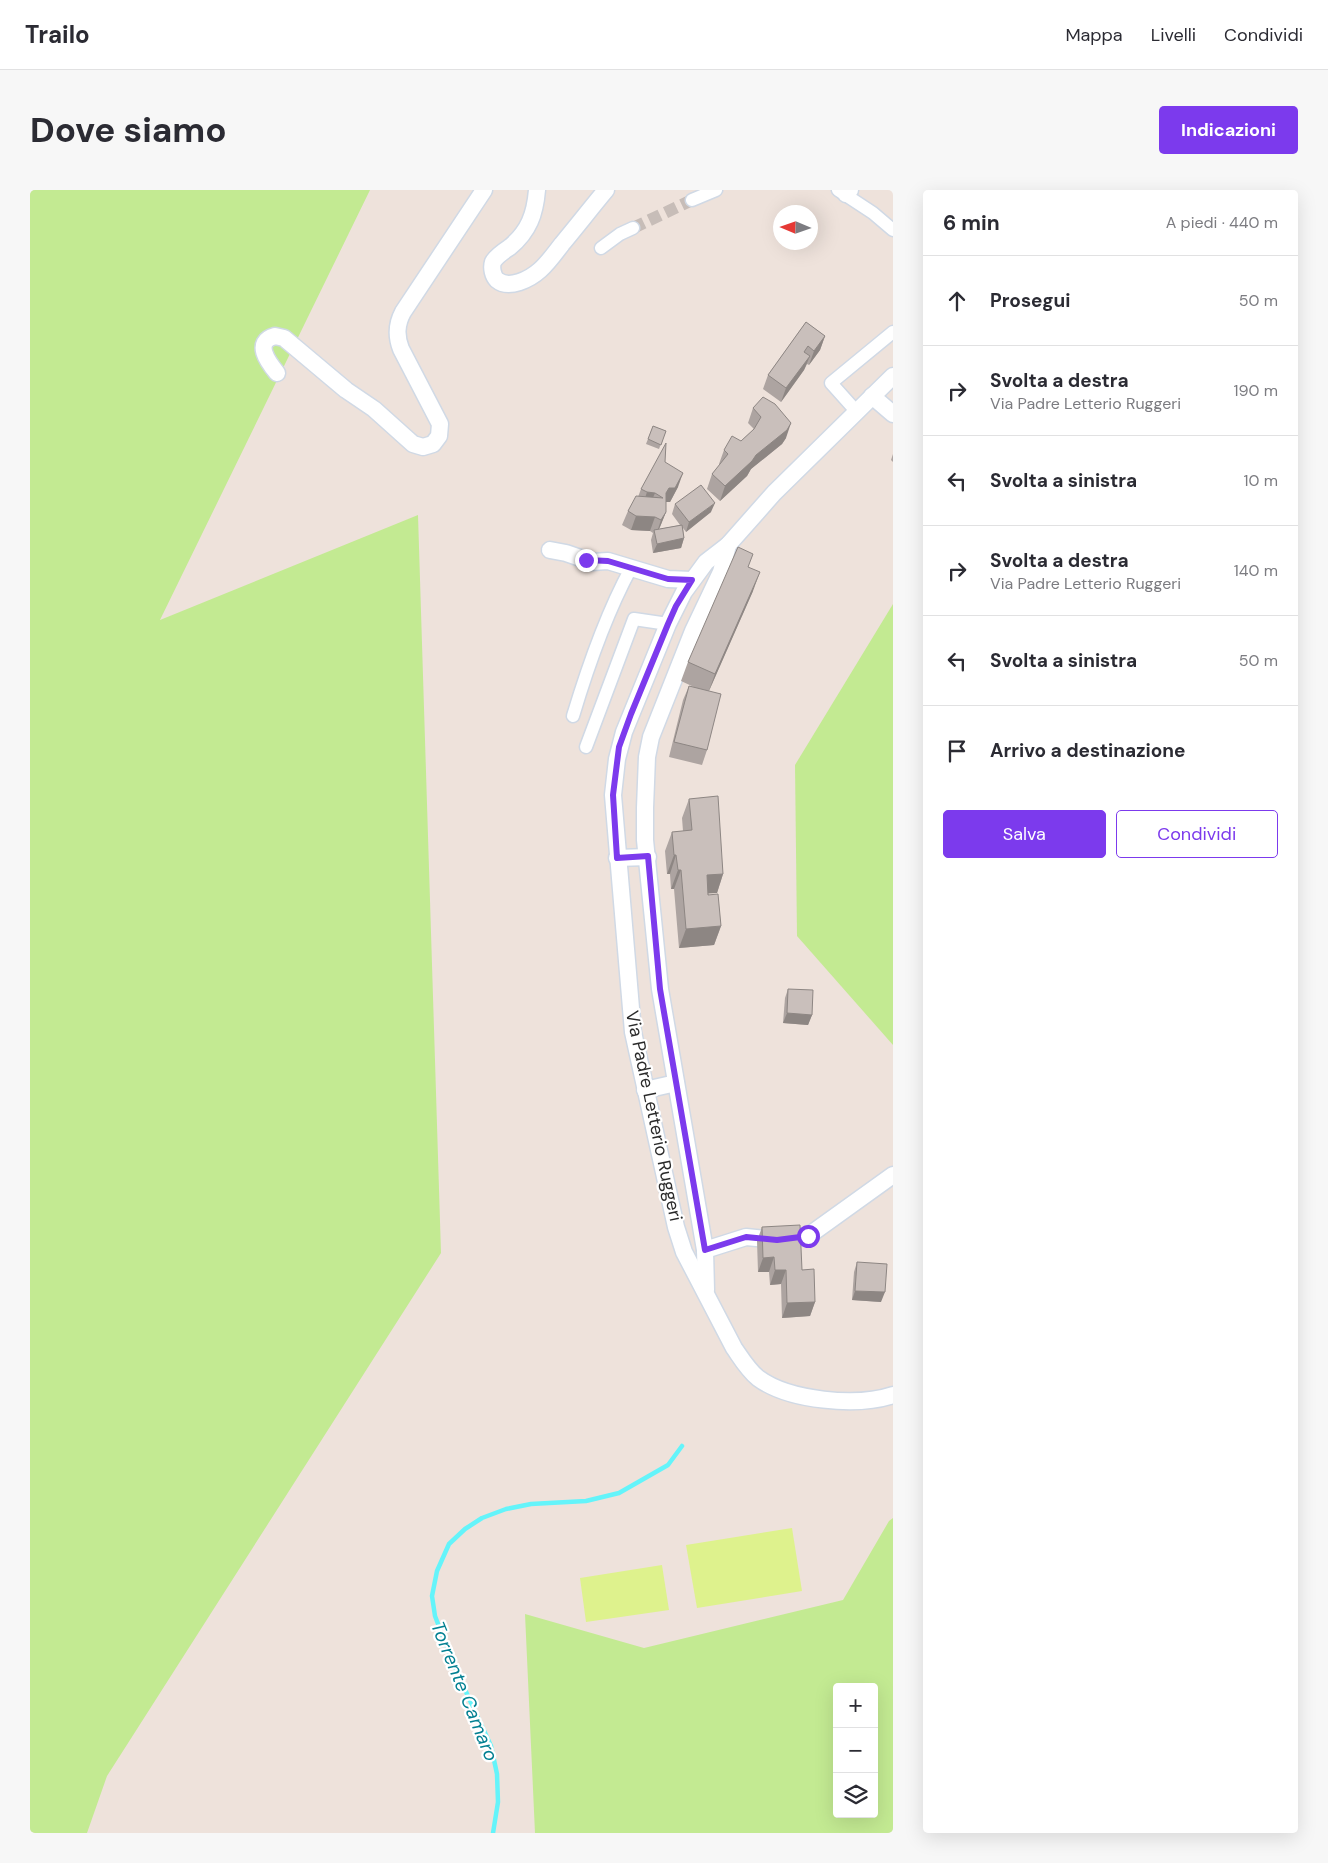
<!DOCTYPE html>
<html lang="it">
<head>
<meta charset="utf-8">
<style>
  body { margin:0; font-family:"DM Sans",sans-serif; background:#f7f7f7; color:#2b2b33 }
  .controls { position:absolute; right:15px; bottom:15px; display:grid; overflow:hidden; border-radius:5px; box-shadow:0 5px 20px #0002 }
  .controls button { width:45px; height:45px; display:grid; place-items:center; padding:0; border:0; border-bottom:1px solid #e1e1e2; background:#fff; color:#2b2b33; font:25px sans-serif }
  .compass { position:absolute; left:743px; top:15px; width:45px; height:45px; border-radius:50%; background:#fff; box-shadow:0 5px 20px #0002; rotate:272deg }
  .stop { position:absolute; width:15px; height:15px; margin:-11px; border:4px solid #7c3aed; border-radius:50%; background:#fff }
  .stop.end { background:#7c3aed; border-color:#fff; box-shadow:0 1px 5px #0008 }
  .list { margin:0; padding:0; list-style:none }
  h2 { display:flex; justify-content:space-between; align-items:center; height:65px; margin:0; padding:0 20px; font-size:21px }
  h2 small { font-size:16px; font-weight:400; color:#7c7c81 }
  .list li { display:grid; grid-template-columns:32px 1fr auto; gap:15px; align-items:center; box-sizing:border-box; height:90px; padding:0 20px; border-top:1px solid #e1e1e2 }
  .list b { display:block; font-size:19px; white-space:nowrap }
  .list p { margin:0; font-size:16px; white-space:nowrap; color:#7c7c81 }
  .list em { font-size:16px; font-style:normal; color:#7c7c81 }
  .actions { display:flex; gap:10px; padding:15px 20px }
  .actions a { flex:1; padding:11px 0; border:1px solid #7c3aed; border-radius:5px; text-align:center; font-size:18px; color:#7c3aed }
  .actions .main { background:#7c3aed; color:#fff }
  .icon { flex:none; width:28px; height:28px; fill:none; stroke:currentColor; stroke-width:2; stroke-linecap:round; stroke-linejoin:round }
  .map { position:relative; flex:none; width:863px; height:1643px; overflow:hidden; border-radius:5px }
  header { display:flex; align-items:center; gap:30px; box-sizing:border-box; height:70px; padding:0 25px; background:#fff; border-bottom:1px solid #e1e1e2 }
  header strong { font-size:24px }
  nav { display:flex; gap:28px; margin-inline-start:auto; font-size:18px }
  .intro { display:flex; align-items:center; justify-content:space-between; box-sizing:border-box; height:120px; padding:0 30px }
  h1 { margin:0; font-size:35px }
  .button { padding:12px 22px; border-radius:5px; background:#7c3aed; color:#fff; font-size:18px; font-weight:700 }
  main { display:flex; gap:30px; padding:0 30px }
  aside { flex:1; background:#fff; border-radius:5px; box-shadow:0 5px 20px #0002 }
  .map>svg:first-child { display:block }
  .green { fill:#c3ea92; fill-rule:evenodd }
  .pitch { fill:#def28d }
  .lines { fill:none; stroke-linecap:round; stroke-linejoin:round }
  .stream { stroke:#64f4fa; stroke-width:4.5 }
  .pedestrian-tunnel { stroke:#c7bdb8; stroke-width:12; stroke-dasharray:12 6; stroke-linecap:butt }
  .pedestrian-casing { stroke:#d0d9e5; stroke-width:15 }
  .minor-casing { stroke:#d0d9e5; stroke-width:19 }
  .pedestrian { stroke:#fff; stroke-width:12 }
  .minor { stroke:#fff; stroke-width:16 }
  .wall { fill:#ada4a1 }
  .shaded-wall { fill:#8d8683 }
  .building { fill:#c9bfbb; stroke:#8d8683 }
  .route { stroke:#7c3aed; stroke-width:6 }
  .labels { text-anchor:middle; stroke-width:4.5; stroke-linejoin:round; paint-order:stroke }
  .street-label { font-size:18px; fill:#2a2a2a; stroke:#fff }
  .water-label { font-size:19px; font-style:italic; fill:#038092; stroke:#fff }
</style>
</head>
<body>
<header>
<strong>Trailo</strong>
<nav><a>Mappa</a><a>Livelli</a><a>Condividi</a></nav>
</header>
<div class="intro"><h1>Dove siamo</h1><a class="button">Indicazioni</a></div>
<main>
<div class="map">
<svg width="863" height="1643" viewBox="0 0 863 1643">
  <rect width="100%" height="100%" fill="#eee2db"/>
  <!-- green -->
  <g class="green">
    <polygon points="0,0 340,0 130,430 388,325 411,1063 77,1586 57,1643 0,1643"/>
    <polygon points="863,414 863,855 767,746 765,575"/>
    <path d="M863,1328v315h-358l-10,-219 119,34 199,-48 46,-79zM807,1497h37v127h-37z"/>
  </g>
  <!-- pitch -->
  <g class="pitch">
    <polygon points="762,1338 772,1401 667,1418 656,1355"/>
    <polygon points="632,1375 639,1420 556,1432 550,1388"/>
  </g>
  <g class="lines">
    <!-- stream -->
    <polyline class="stream" points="463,1643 468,1612 467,1584 461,1556 425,1478 405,1426 402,1406 407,1381 419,1354 435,1339 452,1328 476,1319 501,1314 556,1311 589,1303 638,1275 652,1256"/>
    <!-- pedestrian-tunnel -->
    <polyline class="pedestrian-tunnel" points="603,38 662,10"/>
    <defs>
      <g id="pedestrian">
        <polyline points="808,0 843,23 863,40"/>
        <polyline points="662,10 686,0"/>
        <polyline points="571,58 590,44 603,38"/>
        <polyline points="826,221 801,193 863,142"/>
        <path d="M543,526c15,-50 33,-102 58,-148"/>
        <polyline points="556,557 604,429 638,434"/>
      </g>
      <g id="minor">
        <path d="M507,0c-2,24 -8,41 -27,57 -6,4 -14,9 -17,15 -2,6 0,14 4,18 12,10 33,-1 43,-10 8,-7 15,-17 22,-26 15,-18 29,-36 44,-54"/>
        <polyline points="816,4 820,0"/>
        <path d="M247,183c-9,-11 -24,-31 -2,-37l9,2 6,5 56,47 28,19 39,35 10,3 10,-3 6,-8 1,-12 -39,-75c-5,-13 -5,-24 2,-37l81,-122"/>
        <path d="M863,186l-119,117 -46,52 -22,17 -22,30 -16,32 -44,108 -7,27 -4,36 20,237 43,195 8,25 50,96c7,10 14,22 24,30 31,23 99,29 135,17"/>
        <polyline points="842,206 863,224"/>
        <polyline points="520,360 536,363 562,372 578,371 638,389 662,390"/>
        <polyline points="587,668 618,667"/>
        <polyline points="615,900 646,893"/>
        <polyline points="675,1060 716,1047 747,1050 778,1046 863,985"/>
        <polyline points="676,1100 675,1060 630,799 615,650 615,618 617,567 621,547 663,441 691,382 698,355"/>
      </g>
    </defs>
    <!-- pedestrian casing -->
    <use href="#pedestrian" class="pedestrian-casing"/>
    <!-- minor casing -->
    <use href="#minor" class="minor-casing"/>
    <!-- pedestrian -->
    <use href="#pedestrian" class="pedestrian"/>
    <!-- minor -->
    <use href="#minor" class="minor"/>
  </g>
  <!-- wall -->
  <g class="wall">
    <polygon points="776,132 795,146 790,160 779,175 777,174 774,180 751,212 733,199 738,185"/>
    <polygon points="723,218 756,248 752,254 721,279 717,286 690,311 677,299 682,284 690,275 689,274 694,260 711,251 724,239 718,233"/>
    <polygon points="623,236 636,241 629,259 616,254"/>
    <polygon points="863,264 863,272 861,270"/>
    <polygon points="635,272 648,297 640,312 636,312 636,322 629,339 650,335 642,324 645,314 681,322 656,342 653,338 654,348 651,358 623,363 621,350 623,343 620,341 601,340 592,335 598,321 608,307 611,299"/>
    <polygon points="718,377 723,401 679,501 677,560 672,575 639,567 653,510 659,496 664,497 651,491 658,472"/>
    <polygon points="659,609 693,684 687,703 678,703 691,736 684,755 649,758 644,699 641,699 640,684 637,684 635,661 642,642 653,641 652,628"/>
    <polygon points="758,799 782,825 778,835 753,833 755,808"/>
    <polygon points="732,1037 772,1080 785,1112 780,1126 752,1128 751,1094 740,1095 739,1082 728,1082 727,1051"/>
    <polygon points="827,1072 851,1112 822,1110 824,1082"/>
  </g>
  <!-- shaded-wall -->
  <g class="shaded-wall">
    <polygon points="795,146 790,160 779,175 784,161"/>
    <polygon points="780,166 774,180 751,212 756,198"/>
    <polygon points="761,233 756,248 752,254 721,279 717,286 690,311 695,296 726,265"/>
    <polygon points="653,283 648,297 640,312 634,312 636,303 639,298"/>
    <polygon points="617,302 625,303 619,317 612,317"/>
    <polygon points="685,313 681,322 656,342 659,332"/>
    <polygon points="636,322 630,337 626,345 631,330"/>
    <polygon points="606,326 625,327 620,341 601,340"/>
    <polygon points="654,348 651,358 623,363 627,354"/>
    <polygon points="730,382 723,401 678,503 685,484"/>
    <polygon points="644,665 646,665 640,684 637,684"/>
    <polygon points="648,680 651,680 644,699 641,699"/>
    <polygon points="693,684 687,703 670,704 677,685"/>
    <polygon points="691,736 684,755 649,758 656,739"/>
    <polygon points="757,823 782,825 778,835 753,833"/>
    <polygon points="744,1067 739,1082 728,1082 733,1068"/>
    <polygon points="745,1080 756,1080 751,1094 740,1095"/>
    <polygon points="825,1101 855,1102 851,1112 822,1110"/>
    <polygon points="785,1112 780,1126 752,1128 757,1113"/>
  </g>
  <!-- building -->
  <g class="building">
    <polygon points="776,132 795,146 784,161 778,156 774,162 780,166 756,198 738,185"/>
    <polygon points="733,207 745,214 761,233 757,240 726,265 722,271 695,296 682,284 698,264 694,260 702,246 711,251 724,239 731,227 723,218"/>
    <polygon points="623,236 636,241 631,255 618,249"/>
    <polygon points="636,253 635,272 653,283 645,298 639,298 636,303 636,322 631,330 625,327 606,326 598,321 606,306 633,308 625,303 617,302 611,299"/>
    <polygon points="671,295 685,313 659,332 645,314"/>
    <polygon points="652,335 654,348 627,354 624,340"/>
    <polygon points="708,357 723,364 718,377 730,382 685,484 658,472"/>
    <polygon points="659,496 691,504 677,560 644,552"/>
    <polygon points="688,606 693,684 677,685 678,705 688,704 691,736 656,739 651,680 648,680 646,665 644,665 642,642 662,640 659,609"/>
    <polygon points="758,799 783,800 782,825 757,823"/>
    <polygon points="770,1035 772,1080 784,1079 785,1112 757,1113 756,1080 745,1080 744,1067 733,1068 732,1037"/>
    <polygon points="827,1072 857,1074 855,1102 825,1101"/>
  </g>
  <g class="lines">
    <!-- route -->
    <polyline class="route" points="556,370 578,371 638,389 662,390 646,416 638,434 601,524 589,557 583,605 587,668 618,666 630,799 675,1060 716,1047 747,1050 778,1046"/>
  </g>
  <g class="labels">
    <!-- street labels -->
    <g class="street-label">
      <text transform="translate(624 926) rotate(78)" y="6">Via Padre Letterio Ruggeri</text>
    </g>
    <!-- water labels -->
    <g class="water-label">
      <text transform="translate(435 1501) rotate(68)" y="7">Torrente Camaro</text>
    </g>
  </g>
</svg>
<div class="controls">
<button>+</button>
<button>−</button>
<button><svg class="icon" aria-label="layers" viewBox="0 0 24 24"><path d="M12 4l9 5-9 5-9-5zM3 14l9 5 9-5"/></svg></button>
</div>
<svg class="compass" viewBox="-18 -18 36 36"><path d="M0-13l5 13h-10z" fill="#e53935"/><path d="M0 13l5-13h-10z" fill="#7c7c81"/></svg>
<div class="stop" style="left:778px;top:1046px"></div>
<div class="stop end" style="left:556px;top:370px"></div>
</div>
<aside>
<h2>6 min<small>A piedi · 440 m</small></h2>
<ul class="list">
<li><svg class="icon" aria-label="ahead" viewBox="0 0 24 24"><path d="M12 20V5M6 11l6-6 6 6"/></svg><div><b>Prosegui</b></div><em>50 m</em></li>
<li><svg class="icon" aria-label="right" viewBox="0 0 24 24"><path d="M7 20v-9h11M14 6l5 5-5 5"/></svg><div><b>Svolta a destra</b><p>Via Padre Letterio Ruggeri</p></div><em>190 m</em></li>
<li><svg class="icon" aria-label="left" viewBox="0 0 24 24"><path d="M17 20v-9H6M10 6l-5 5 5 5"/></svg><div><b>Svolta a sinistra</b></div><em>10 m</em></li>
<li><svg class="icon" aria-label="right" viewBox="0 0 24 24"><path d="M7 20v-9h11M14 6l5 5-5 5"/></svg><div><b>Svolta a destra</b><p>Via Padre Letterio Ruggeri</p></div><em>140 m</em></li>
<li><svg class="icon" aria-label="left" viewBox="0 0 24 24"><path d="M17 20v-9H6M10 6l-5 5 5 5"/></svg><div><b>Svolta a sinistra</b></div><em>50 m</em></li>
<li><svg class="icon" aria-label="arrive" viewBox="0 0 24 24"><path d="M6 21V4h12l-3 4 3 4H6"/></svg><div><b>Arrivo a destinazione</b></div></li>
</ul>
<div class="actions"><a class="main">Salva</a><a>Condividi</a></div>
</aside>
</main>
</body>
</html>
